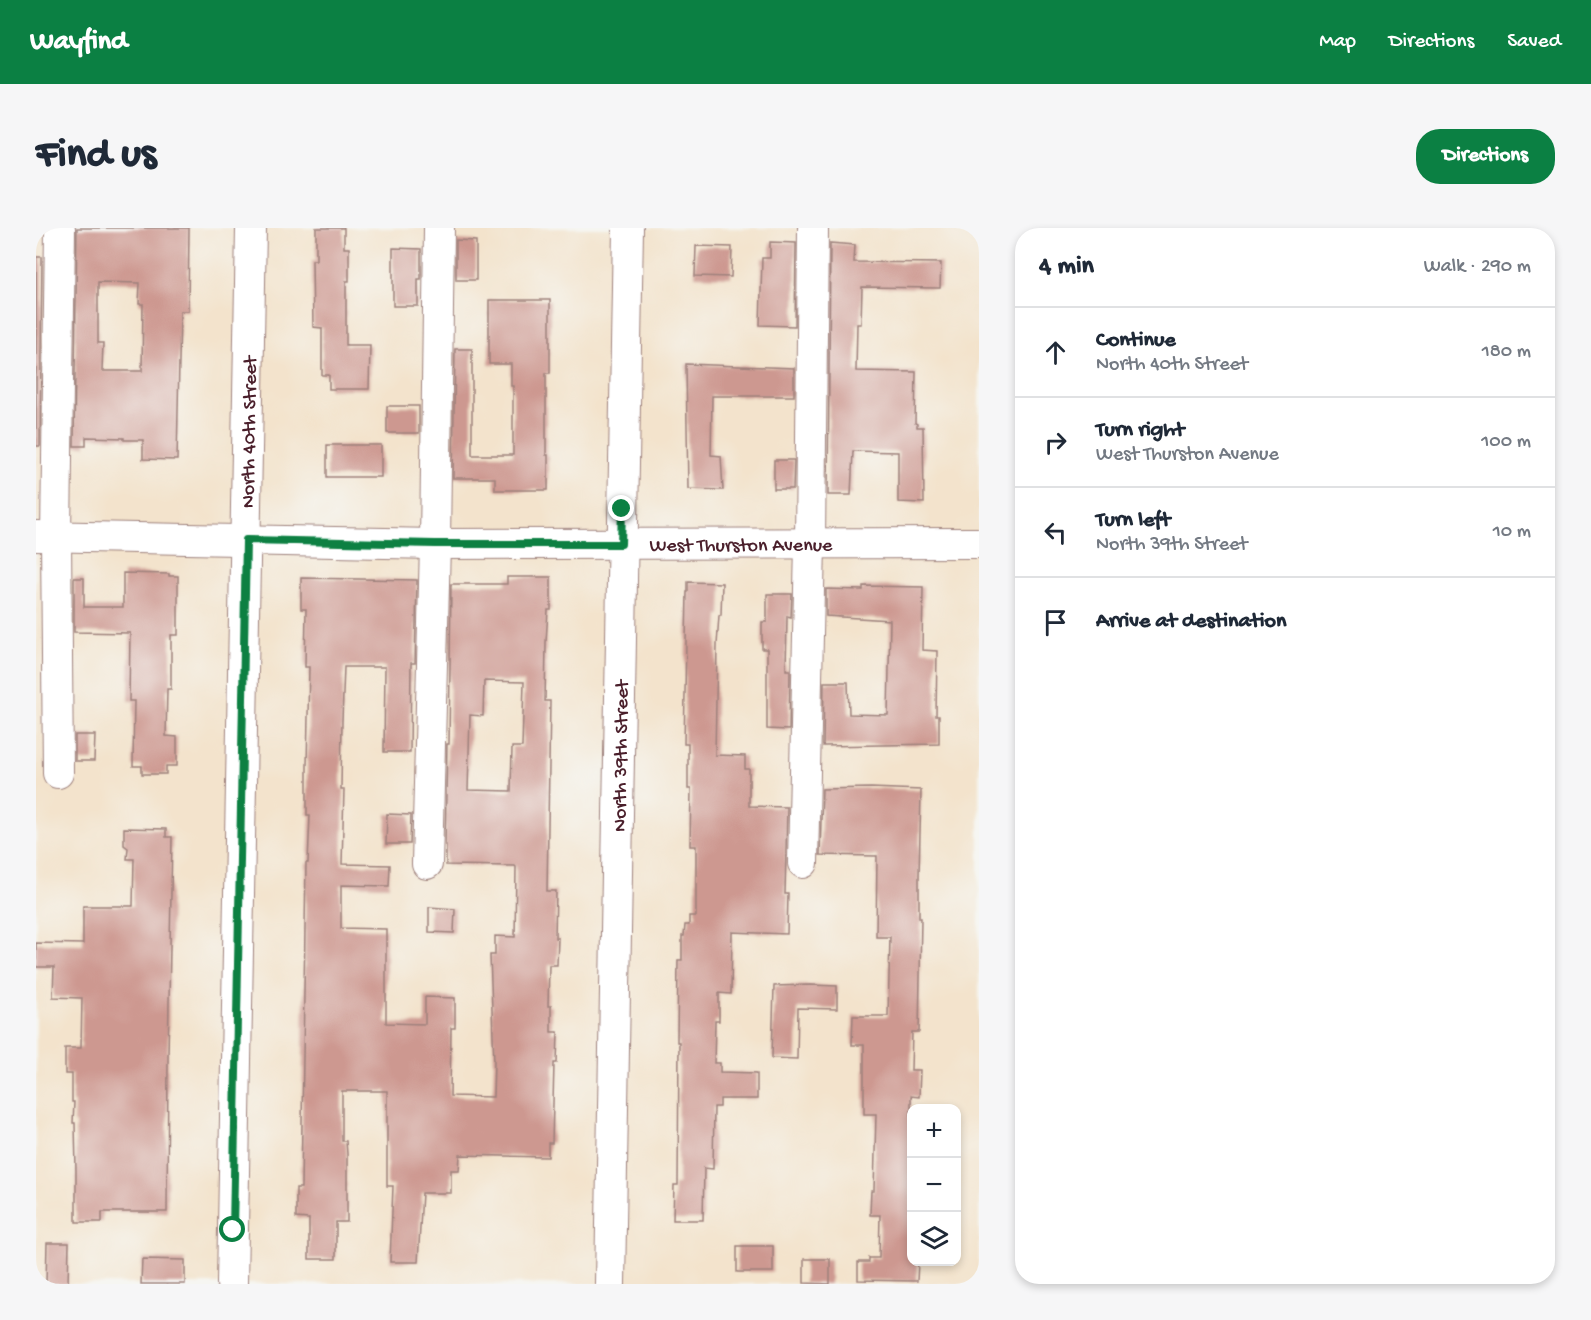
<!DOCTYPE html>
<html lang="en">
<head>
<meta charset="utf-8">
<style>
  body { margin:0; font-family:"Gochi Hand",sans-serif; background:#f6f6f7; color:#1f2937 }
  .controls { position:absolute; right:18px; bottom:18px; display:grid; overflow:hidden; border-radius:12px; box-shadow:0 3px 9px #0003 }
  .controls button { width:54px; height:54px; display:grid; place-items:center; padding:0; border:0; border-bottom:2px solid #e0e1e3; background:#fff; color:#1f2937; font:30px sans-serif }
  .stop { position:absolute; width:18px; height:18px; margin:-14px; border:4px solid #0b8043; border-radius:50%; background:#fff }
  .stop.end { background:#0b8043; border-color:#fff; box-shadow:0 2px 6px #0008 }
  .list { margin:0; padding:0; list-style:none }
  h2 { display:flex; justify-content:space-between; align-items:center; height:78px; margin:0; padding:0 24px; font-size:26px }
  h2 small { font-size:20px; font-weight:400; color:#747a83 }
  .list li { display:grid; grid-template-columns:39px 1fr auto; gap:18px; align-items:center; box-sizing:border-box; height:90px; padding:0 24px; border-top:2px solid #e0e1e3 }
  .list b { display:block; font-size:22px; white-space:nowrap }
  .list p { margin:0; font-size:20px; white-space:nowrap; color:#747a83 }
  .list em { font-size:20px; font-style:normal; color:#747a83 }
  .icon { flex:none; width:33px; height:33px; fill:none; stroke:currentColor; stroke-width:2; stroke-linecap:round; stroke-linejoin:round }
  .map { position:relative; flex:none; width:943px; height:1056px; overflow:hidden; border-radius:24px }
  header { display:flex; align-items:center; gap:36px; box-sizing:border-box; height:84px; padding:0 30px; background:#0b8043; color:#fff }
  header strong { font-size:28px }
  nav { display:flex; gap:33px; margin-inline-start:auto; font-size:21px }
  .intro { display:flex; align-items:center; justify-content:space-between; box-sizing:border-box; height:144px; padding:0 36px }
  h1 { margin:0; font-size:42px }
  .button { padding:15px 27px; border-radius:24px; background:#0b8043; color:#fff; font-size:21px; font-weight:700 }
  main { display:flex; gap:36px; padding:0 36px }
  aside { flex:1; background:#fff; border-radius:24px; box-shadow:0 3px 9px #0003 }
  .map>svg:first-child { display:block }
  .building { fill:#cd9890; fill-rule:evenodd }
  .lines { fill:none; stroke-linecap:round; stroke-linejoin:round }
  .minor-casing { stroke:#9e817c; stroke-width:32 }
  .minor { stroke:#fff; stroke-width:30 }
  .route { stroke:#0b8043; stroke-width:8 }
  .labels { text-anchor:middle; stroke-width:5; stroke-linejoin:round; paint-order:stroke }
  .street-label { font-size:20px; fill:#4a1f2b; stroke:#f6f6f2 }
</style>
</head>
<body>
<header>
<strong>Wayfind</strong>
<nav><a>Map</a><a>Directions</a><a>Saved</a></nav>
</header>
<div class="intro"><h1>Find us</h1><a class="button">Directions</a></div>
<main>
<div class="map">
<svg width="943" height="1056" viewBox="0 0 943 1056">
  <rect width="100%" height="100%" fill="#f6f6f2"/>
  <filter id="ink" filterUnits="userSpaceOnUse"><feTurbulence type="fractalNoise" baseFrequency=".0167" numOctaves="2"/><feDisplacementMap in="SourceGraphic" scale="12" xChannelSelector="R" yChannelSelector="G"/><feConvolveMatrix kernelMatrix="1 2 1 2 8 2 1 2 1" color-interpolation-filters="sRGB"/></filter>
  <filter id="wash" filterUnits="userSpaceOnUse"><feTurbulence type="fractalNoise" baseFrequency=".008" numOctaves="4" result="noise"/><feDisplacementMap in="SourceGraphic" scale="24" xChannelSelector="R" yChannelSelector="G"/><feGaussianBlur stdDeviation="1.35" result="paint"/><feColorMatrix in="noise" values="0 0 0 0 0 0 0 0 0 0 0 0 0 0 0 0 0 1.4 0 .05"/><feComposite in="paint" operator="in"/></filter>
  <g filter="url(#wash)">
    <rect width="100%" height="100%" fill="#f3e3cc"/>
    <g id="blocks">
      <!-- building -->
      <g class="building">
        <path d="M41,0h112l-1,83h-8l-3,149 -34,-1v-19h-19v-2l-38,-1v9h-12zM62,54l42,1 -1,21h4l-1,67h-40l1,-28h-5z"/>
        <polygon points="280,0 308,0 308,20 313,20 313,53 310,53 310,117 334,117 333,161 293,161 293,147 286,147 286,100 277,99 276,32 280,32"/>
        <polygon points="420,12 440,13 440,52 420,52"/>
        <polygon points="734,14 760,15 759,98 724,97 726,30 734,30"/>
        <polygon points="794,15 819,17 818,34 905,35 904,60 826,59 825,96 821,96 820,143 880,144 879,195 881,196 881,199 887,199 888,275 862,274 862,224 817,223 815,267 792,267"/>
        <polygon points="660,18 696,19 695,49 659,48"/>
        <polygon points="357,20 385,21 385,51 382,51 382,78 357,78"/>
        <polygon points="0,29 6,29 4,218 0,218"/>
        <polygon points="453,72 514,72 514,145 510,145 510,227 512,227 512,262 459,262 459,250 417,250 419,121 436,121 436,227 477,227 477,158 475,158 475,136 453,136"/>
        <polygon points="650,136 758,140 758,168 676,168 675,227 685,228 687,262 652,261"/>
        <rect x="351" y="178" width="32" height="27"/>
        <rect x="291" y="217" width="54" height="32"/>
        <polygon points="738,232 758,232 757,261 738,261"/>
        <polygon points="87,345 133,346 133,348 142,348 142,407 135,407 135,461 131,461 130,508 141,509 141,538 130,538 130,546 106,546 106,538 97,538 98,473 93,473 94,405 38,404 38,350 48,350 48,379 87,379"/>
        <path d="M471,349h44v33h-3l-2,32 -1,59h5l-3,190h9l-1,47h3l-1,27h-8l-1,41h3v26h7l-1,31h-3l-2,80h-4v14l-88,-2 -1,15h-8v23h-29l-4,69h-28l3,-76h-6v-95h-45v50h4l1,13v68h-11v37h-27v-40l-13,-1v-30h5l5,-325h2l2,-48h-3v-49l2,-99h-4l1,-58h-5v-31l116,2 -2,83h-4l-1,89h-26l1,-85h-41l-2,53 -1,69h3l-2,75 48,1 -1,21 -48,-1v43l45,1v94l39,1v-27l30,1v30h-4l-1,68 43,1 1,-35 -4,-107h5v-19l20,1 1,-70 -1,-1 -69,-1v-20h-1l2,-101h2l2,-160h56zM448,453l40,1 -2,65h-10l-1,44 -43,-1 2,-75 13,1z"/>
        <polygon points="652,354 686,355 685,387 683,387 681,417 679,527 709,528 709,541 713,541 713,578 751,579 749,666 752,666 751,706 696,704 695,766 683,765 683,793 679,793 678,835 684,835 684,844 721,845 721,871 684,871 684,879 678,879 677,941 668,940 667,992 637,992 638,957 642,957 643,814 641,814 642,732 646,732 646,708 648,708 649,697 653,697 653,688 660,688 660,618 654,618 655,561 652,561 652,516 648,516 651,364 652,364"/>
        <polygon points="827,358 887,359 886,422 901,423 900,488 903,488 903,516 787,518 788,454 812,454 813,486 852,487 854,392 790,388 790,361 827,362"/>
        <polygon points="731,366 756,366 755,389 751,388 750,442 754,442 753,502 731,501 731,421 726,421 726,394 731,394"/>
        <polygon points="39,507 59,507 58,533 39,533"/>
        <polygon points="835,560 885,562 883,647 883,690 885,690 883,804 876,804 875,842 884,842 883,869 875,868 876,1034 882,1034 881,1053 822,1052 822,1034 833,1034 833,1030 843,1030 844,987 834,987 835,963 838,963 840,886 828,886 828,817 816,817 817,788 852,788 854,709 840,709 841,628 784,627 786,561"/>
        <polygon points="351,586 375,587 374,616 350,616"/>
        <polygon points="88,600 130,601 130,609 136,609 132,828 131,984 66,984 66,994 40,994 40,943 39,895 37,895 38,874 36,874 36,846 29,846 29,820 45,820 46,770 17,769 18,739 0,739 0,715 47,716 47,678 97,678 98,631 91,631 92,620 88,617"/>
        <polygon points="393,679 419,681 418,705 393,704"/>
        <polygon points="774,757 801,758 801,781 762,780 761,831 736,830 738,758"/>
        <polygon points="11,1015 33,1015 32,1056 10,1056"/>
        <rect x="701" y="1018" width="36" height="26"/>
        <polygon points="106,1031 149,1032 149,1056 105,1056"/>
        <polygon points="768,1031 794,1031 794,1056 768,1055"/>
      </g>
    </g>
  </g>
  <g filter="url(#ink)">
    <use href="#blocks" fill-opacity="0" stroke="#9e817c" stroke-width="1.5"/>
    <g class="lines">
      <defs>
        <g id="minor">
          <path id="s1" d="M0,308l399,8 544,-1"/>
          <polyline points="22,545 20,308 24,0"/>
          <polyline points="767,635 774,316 777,0"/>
          <polyline points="391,636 399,316 403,0"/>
          <path id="s2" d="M196,1056l19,-1056"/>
          <path id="s3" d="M574,1056l18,-1056"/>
        </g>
      </defs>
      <!-- minor casing -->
      <use href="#minor" class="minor-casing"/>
      <!-- minor -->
      <use href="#minor" class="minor"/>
    </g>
  </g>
  <g class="lines" filter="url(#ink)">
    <!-- route -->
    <polyline class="route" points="197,1002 210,312 399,316 585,316 586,281"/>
  </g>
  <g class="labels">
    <!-- street labels -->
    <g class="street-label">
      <text dy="7" stroke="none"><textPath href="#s2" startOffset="852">North 40th Street</textPath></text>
      <text dy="7" stroke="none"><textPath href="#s1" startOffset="705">West Thurston Avenue</textPath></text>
      <text dy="7" stroke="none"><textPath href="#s3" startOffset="528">North 39th Street</textPath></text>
    </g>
  </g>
</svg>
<div class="controls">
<button>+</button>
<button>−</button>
<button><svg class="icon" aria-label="layers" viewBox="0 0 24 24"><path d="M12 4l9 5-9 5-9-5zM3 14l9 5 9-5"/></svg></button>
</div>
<div class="stop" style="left:197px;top:1002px"></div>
<div class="stop end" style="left:586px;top:281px"></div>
</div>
<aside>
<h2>4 min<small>Walk · 290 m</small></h2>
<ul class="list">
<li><svg class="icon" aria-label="ahead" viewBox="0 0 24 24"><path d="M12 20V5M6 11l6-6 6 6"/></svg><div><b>Continue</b><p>North 40th Street</p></div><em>180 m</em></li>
<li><svg class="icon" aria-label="right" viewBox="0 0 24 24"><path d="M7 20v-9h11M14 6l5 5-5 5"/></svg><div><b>Turn right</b><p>West Thurston Avenue</p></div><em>100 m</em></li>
<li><svg class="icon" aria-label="left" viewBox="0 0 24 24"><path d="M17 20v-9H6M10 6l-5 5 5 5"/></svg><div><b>Turn left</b><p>North 39th Street</p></div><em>10 m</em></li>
<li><svg class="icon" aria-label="arrive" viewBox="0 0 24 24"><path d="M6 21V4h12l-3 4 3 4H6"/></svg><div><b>Arrive at destination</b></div></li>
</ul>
</aside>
</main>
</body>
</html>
